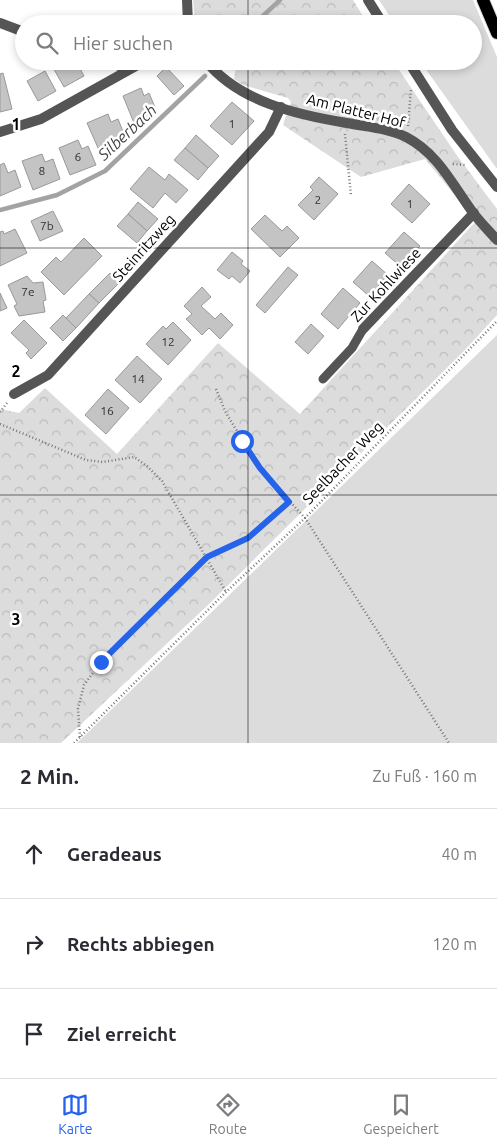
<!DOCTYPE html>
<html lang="de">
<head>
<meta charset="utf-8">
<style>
  body { margin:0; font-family:Ubuntu,sans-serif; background:#f2f2f3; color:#2b2b33 }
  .stop { position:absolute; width:15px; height:15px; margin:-11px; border:4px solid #2563eb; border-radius:50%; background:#fff }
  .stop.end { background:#2563eb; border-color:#fff; box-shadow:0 1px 5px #0008 }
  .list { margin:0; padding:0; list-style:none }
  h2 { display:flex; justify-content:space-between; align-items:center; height:65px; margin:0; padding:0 20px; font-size:21px }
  h2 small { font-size:16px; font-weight:400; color:#7c7c81 }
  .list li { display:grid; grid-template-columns:32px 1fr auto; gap:15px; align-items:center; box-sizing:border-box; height:90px; padding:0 20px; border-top:1px solid #e1e1e2 }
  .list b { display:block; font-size:19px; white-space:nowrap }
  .list em { font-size:16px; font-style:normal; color:#7c7c81 }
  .icon { flex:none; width:28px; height:28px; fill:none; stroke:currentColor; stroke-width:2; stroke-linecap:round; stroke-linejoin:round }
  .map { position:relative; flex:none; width:497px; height:743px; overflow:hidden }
  .search { position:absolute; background:#fff; box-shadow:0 2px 8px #0003; left:15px; right:15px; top:15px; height:55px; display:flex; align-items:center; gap:12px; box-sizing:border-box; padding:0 18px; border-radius:28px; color:#7c7c81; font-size:19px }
  .sheet { height:335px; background:#fff }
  nav { display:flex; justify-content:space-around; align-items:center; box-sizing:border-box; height:70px; border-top:1px solid #e1e1e2; background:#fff; font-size:14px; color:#7c7c81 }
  nav a { display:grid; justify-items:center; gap:2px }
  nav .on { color:#2563eb }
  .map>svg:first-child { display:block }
  .green { fill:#dcdcdc }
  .forest { fill:url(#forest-crowns) }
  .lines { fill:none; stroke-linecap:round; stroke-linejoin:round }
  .stream { stroke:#a3a3a3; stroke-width:4.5 }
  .building { fill:#c4c4c4; stroke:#999 }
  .primary-casing { stroke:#dbdbdb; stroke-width:14 }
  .path { stroke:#777; stroke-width:2.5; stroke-dasharray:1 2.5; stroke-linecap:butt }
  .service { stroke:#555; stroke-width:9 }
  .minor { stroke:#555; stroke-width:10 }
  .tertiary { stroke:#555; stroke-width:10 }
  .primary { stroke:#000; stroke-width:12 }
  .route { stroke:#2563eb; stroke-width:6 }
  .grid { fill:none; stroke:#000; stroke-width:1; stroke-opacity:0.55 }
  .labels { text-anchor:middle; stroke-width:5; stroke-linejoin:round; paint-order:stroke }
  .number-label { font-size:12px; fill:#313131 }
  .street-label { font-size:15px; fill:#000; stroke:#fff }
  .water-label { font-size:16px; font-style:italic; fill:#444; stroke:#fff }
  .grid-label { font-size:16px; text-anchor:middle; font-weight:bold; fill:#000; stroke:#fff; stroke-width:5; stroke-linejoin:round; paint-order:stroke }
</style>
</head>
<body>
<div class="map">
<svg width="497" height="743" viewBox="0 0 497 743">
  <defs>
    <pattern id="forest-crowns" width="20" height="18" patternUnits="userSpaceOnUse" patternTransform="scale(1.25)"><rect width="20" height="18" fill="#dcdcdc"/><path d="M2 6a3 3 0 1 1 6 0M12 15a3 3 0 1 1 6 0" fill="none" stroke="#bbb"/></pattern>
  </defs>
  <rect width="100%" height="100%" fill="#fff"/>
  <!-- green -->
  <g class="green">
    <polygon points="379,0 473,0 497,57 497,169 420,61 473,61 473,24 395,24"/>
    <polygon points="497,335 497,743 77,743"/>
  </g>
  <!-- forest -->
  <g class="forest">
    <polygon points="193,0 353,0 368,24 199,24 195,21"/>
    <polygon points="225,61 393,61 458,157 497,209 497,315 464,351 208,605 61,743 0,743 0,409 19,413 45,388 117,454 218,343 300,414 476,221 425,159 361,177 283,125 291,102 288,98 243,85 234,79 236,67"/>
  </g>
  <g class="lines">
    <!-- stream -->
    <g class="stream">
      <polyline points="254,24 280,0"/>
      <polyline points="0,210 57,195 105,171 205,76"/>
    </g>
  </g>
  <!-- building -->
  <g class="building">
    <polygon points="56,61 76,61 84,76 64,87 51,64"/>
    <polygon points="166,67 184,86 174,95 157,76"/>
    <polygon points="45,71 56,91 38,101 27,81"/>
    <polygon points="3,73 12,109 0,112 0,74"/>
    <polygon points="141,88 144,96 149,93 157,112 134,123 123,96"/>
    <polygon points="232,102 254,121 232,145 210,126"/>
    <polygon points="108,114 111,122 118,119 126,139 99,150 87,123"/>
    <polygon points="196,135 219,156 208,168 185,148"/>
    <polygon points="78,140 82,149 88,146 96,165 70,175 59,148"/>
    <polygon points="185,148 208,168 198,180 174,160"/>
    <polygon points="42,154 45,162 53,159 60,179 33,190 22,161"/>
    <polygon points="4,163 8,173 15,170 21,187 0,196 0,165"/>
    <polygon points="149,167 165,180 169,174 188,190 176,203 165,193 153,208 130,189"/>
    <polygon points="319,177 338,194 314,220 298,205 313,190 310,187"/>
    <polygon points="409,184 430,204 412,223 391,204"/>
    <polygon points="138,202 158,219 147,231 128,214"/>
    <polygon points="53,211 63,231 40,241 31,221"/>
    <polygon points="128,214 147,231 137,243 117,226"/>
    <polygon points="265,215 282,231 287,226 299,238 280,257 251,229"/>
    <polygon points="15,229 27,253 0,266 0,232 3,231 4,234"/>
    <polygon points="404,232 420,246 401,267 385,253"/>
    <polygon points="84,238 102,256 64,295 41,272 56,257 61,262"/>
    <polygon points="232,252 243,261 241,264 250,271 240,283 232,276 229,279 217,270"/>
    <polygon points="372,261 388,275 369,296 353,282"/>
    <polygon points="288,267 298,275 265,313 256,305"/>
    <polygon points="110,273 120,282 99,303 89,294"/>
    <polygon points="27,276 33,283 43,282 46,300 43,301 45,312 19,316 14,306 17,304 8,285"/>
    <polygon points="202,287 211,297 201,306 215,319 221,313 233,325 220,339 209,328 202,335 186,319 192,314 184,306"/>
    <polygon points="343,288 360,303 338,329 321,314"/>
    <polygon points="0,293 7,308 0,311"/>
    <polygon points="89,294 99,303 76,328 66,318"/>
    <polygon points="63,315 76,328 63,341 50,328"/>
    <polygon points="24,320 47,343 31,359 26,353 29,350 11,333"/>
    <polygon points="173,322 191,340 168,365 146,344 163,326 166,329"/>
    <polygon points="311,324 324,336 308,354 295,342"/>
    <polygon points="137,356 162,379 140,403 115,380"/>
    <polygon points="108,389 129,408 106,434 85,415"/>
  </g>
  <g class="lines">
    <defs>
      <polyline id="primary" points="483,0 497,33"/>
    </defs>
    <!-- primary casing -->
    <use href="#primary" class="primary-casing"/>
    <!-- path -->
    <g class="path">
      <polyline points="408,126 411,89"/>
      <polyline points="345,134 351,196"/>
      <polyline points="453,164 465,165"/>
      <polyline points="216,389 225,411 259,468 305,518 449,743"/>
      <polyline points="0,412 7,403"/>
      <polyline points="0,424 86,460 103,462 134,457 147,466 162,481 226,592"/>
      <polyline points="80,737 78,709 84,685 101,662 207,557 248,538 289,502"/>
      <polyline points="74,743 226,592 305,518 497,321"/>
    </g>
    <!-- service -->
    <polyline class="service" points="323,379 352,348 363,329"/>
    <!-- minor -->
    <g class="minor">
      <polyline points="187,0 188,24"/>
      <polyline points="0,23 24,32"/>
      <polyline points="110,61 127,70"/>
      <path d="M206,61c33,41 92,54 141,62 20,4 41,5 59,14 33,17 47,49 68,77 7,9 15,17 23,26"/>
      <polyline points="0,132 41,119 145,61"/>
      <polyline points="363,329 474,213"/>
      <polyline points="14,394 48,375 269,132 281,107"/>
    </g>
    <!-- tertiary -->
    <g class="tertiary">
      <polyline points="368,0 383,24"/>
      <polyline points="408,61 452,130 497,187"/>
    </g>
    <!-- primary -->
    <use href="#primary" class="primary"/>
  </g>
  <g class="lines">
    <!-- route -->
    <polyline class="route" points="101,662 207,557 248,538 289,502 260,468 242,441"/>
  </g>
  <!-- grid -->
  <path class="grid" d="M248,0v24M248,61v682M0,248h497M0,495h497"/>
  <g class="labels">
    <!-- number labels -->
    <g class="number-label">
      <text x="232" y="128">1</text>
      <text x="78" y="161">6</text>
      <text x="42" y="175">8</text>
      <text x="318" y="204">2</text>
      <text x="410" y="208">1</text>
      <text x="47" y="230">7b</text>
      <text x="28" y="296">7e</text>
      <text x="168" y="346">12</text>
      <text x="138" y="383">14</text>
      <text x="107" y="415">16</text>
    </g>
    <!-- street labels -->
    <g class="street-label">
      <text transform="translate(356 111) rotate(14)" y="5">Am Platter Hof</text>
      <text transform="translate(144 248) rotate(-48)" y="5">Steinritzweg</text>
      <text transform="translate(386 285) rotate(-47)" y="5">Zur Kohlwiese</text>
      <text transform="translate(343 463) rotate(-46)" y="5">Seelbacher Weg</text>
    </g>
    <!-- water labels -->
    <g class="water-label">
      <text transform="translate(127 132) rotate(-43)" y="6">Silberbach</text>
    </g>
  </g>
  <g class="grid-label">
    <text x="16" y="130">1</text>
    <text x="16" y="377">2</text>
    <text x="16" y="625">3</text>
  </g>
</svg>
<div class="stop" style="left:242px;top:441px"></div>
<div class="stop end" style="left:101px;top:662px"></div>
<div class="search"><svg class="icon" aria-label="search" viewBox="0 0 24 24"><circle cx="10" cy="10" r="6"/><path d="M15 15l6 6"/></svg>Hier suchen</div>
</div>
<section class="sheet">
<h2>2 Min.<small>Zu Fuß · 160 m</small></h2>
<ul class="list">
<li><svg class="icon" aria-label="ahead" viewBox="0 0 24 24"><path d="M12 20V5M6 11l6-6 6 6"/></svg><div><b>Geradeaus</b></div><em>40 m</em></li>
<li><svg class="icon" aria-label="right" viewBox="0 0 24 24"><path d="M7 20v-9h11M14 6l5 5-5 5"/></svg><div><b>Rechts abbiegen</b></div><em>120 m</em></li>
<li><svg class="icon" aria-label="arrive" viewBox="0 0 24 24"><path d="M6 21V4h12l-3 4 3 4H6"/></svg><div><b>Ziel erreicht</b></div></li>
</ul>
</section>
<nav>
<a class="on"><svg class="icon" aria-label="map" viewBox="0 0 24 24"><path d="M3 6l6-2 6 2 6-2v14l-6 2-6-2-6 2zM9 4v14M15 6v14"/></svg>Karte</a>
<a><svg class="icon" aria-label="directions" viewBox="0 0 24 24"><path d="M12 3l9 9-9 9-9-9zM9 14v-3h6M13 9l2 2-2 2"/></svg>Route</a>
<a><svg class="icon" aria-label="saved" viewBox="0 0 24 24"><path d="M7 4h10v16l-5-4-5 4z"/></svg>Gespeichert</a>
</nav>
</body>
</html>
